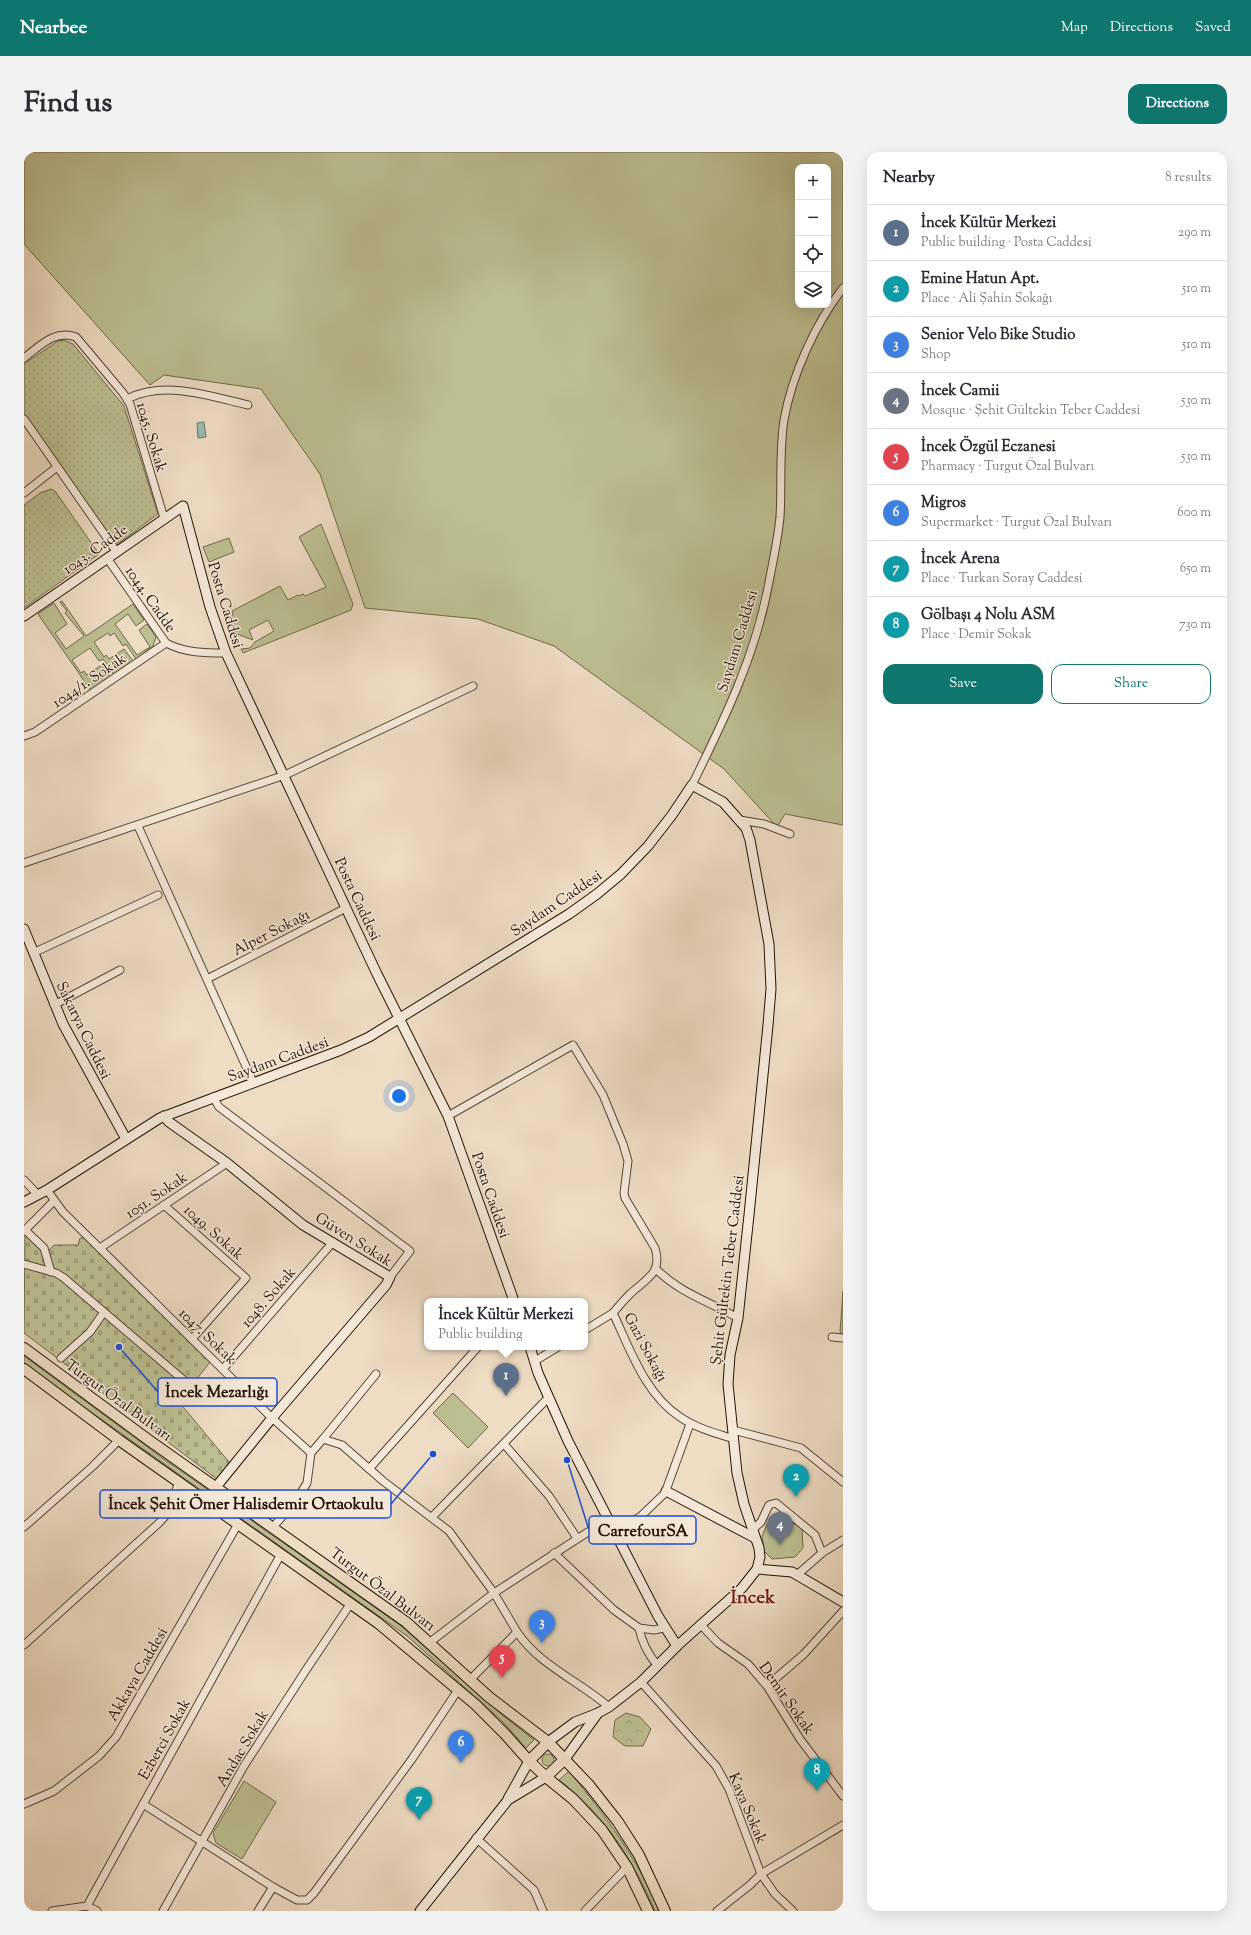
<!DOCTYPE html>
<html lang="en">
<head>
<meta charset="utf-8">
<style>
  body { margin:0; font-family:"Sorts Mill Goudy",serif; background:#f2f2f3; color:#2b2b33 }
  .controls { position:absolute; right:12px; top:12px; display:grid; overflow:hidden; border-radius:8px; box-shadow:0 4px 16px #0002 }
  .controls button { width:36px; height:36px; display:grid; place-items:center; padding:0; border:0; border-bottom:1px solid #e1e1e2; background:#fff; color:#2b2b33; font:20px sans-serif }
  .you { position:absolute; left:375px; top:944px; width:14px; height:14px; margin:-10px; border:3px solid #fff; border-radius:50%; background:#1a73e8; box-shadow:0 0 0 6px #1a73e833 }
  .badge { display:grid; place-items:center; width:26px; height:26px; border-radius:50%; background:#0f766e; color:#fff; font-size:13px; font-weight:700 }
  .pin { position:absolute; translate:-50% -33px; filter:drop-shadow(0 1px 2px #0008) }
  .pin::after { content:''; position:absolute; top:21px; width:14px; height:12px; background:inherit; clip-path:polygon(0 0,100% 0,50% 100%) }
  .popup { position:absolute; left:400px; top:1146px; width:164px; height:52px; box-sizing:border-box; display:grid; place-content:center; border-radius:8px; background:#fff; filter:drop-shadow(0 1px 3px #0005); font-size:13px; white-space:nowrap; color:#7c7c81 }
  .popup b { font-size:15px; color:#2b2b33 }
  .popup::after { content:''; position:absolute; left:50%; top:100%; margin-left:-8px; border:8px solid transparent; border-top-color:#fff }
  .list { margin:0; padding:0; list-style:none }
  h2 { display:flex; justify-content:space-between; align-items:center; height:52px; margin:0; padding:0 16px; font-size:17px }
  h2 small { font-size:13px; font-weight:400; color:#7c7c81 }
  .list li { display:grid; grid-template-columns:26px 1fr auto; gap:12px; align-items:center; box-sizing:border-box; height:56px; padding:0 16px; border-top:1px solid #e1e1e2 }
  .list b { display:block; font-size:15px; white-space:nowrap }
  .list p { margin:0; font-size:13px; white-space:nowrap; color:#7c7c81 }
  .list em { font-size:13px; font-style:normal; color:#7c7c81 }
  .actions { display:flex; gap:8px; padding:12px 16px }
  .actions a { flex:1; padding:9px 0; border:1px solid #0f766e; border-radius:12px; text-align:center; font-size:14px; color:#0f766e }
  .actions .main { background:#0f766e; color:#fff }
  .icon { flex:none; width:22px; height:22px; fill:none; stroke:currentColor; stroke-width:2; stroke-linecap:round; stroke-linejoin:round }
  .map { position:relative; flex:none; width:819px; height:1759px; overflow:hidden; border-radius:12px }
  header { display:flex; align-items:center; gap:24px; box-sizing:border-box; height:56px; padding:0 20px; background:#0f766e; color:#fff }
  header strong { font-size:19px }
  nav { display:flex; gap:22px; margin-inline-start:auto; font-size:14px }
  .intro { display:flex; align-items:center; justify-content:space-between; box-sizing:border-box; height:96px; padding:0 24px }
  h1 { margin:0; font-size:28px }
  .button { padding:10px 18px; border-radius:12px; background:#0f766e; color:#fff; font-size:14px; font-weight:700 }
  main { display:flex; gap:24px; padding:0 24px }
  aside { flex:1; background:#fff; border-radius:12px; box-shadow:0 4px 16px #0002 }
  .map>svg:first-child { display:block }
  .grass { fill:#bcbf92; stroke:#70684c; fill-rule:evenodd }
  .forest { fill:url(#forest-crowns); stroke:#70684c }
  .cemetery { fill:url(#cemetery-stones); stroke:#70684c }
  .garden { fill:url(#garden-dots); stroke:#70684c }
  .water { fill:#9abcaf; stroke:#6b786c }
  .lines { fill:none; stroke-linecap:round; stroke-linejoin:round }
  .street-casing { stroke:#574436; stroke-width:9 }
  .secondary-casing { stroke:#251207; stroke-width:11 }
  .primary-casing { stroke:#251207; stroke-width:12 }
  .street { stroke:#f4e8d8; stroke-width:7 }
  .secondary { stroke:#f4e8d8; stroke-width:9 }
  .primary { stroke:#eedcc3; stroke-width:10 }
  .labels { text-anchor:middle; stroke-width:3; stroke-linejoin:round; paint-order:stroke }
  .street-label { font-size:15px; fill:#251207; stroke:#f4e8d8 }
  .district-label { font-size:19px; font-weight:bold; fill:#7a1f14; stroke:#f4e8d8 }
  .leader { fill:none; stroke:#1d4ed8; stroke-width:1.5 }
  .callout-dot { fill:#1d4ed8; stroke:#f4e8d8; stroke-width:1.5 }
  .callout { fill:#f4e8d8; stroke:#1d4ed8; stroke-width:1.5 }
  .callout-label { font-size:16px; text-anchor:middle; font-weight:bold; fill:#251207 }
</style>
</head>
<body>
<header>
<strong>Nearbee</strong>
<nav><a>Map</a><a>Directions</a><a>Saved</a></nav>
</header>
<div class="intro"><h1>Find us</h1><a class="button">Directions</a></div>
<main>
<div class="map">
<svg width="819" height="1759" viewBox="0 0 819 1759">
  <defs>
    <pattern id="forest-crowns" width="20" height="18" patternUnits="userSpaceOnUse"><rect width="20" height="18" fill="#bcbf92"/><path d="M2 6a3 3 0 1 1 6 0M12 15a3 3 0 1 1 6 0" fill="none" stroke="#a1a37c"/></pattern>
    <pattern id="cemetery-stones" width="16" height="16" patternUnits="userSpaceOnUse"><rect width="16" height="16" fill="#bcbf92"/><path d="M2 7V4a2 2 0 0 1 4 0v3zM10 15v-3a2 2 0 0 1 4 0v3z" fill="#a1a37c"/></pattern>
    <pattern id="garden-dots" width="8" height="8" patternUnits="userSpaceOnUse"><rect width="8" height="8" fill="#bcbf92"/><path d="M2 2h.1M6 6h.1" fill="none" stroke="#a1a37c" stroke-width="1.8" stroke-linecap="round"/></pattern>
  </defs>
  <rect width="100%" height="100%" fill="#eedcc3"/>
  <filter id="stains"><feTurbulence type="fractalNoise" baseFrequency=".005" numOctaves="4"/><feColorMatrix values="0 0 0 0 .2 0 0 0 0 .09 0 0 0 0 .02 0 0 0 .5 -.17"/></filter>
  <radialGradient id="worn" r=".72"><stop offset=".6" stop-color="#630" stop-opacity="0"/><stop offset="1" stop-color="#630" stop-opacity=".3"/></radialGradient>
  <!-- grass -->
  <g class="grass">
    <path d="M0,0h819v673l-58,-11 -8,13 -53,-58 -170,-123 -76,-27 -113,-11 -45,-134 -59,-85 -97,-14 -14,10 -126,-141zM774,15h30v138h-30z"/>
    <polygon points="297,372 329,452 327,458 219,501 217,497 226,496 231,490 250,479 244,468 225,478 229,488 213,482 207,468 209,461 208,459 256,434 264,448 274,443 275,444 279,442 281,444 302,435 275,385"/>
    <polygon points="205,386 210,400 185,410 179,395"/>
    <polygon points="38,449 62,484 109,452 120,468 112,474 104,462 91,472 113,503 126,495 115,478 123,472 132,485 129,494 112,507 102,492 99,494 90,481 86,484 84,481 70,490 80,505 82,503 85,507 100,497 109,509 90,523 79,507 75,509 66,496 48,508 57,521 60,519 62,523 78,513 86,525 67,539 14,462 30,451 43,472 31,481 42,497 60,484 41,461 43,459 36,450"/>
    <polygon points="819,1139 819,1183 816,1180"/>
    <polygon points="0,1204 137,1305 376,1473 477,1562 510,1588 502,1596 479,1570 383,1484 50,1248 0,1211"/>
    <polygon points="429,1241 464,1275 444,1296 409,1261"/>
    <polygon points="760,1368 776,1374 778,1376 779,1396 771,1405 748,1407 740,1399 738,1384 744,1370 757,1374"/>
    <circle cx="524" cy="1608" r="6"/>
    <path d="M545,1619c38,47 66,84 91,140h-5c-22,-51 -51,-97 -96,-131z"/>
    <polygon points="220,1629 252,1650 218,1707 192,1691 189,1681"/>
  </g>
  <!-- forest -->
  <polygon class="forest" points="602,1561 616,1565 627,1577 619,1594 601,1594 589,1585 591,1568"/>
  <!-- cemetery -->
  <polygon class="cemetery" points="1,1083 21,1103 30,1093 54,1093 56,1086 62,1086 186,1210 155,1250 205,1310 194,1328 0,1181"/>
  <!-- garden -->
  <g class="garden">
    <polygon points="40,188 49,192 100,254 134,362 91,394 0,261 0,212 34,189"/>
    <polygon points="27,337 31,339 75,402 0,456 0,353 16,341"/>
  </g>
  <!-- water -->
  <polygon class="water" points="180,270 182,285 174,286 173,271"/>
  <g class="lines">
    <defs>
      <g id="street">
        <path d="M0,206c16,-12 31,-29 52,-21l47,56 7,11 34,114"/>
        <path d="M103,247c38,-19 82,-3 121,6"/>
        <polyline points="0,267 92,399"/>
        <polyline points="0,341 33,315"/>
        <path d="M83,406l59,85c19,10 39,10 60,10"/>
        <polyline points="0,584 11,580 142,491"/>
        <path d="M668,633c32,-65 64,-130 77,-203 4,-21 9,-43 11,-65 2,-32 -1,-65 4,-97 8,-45 31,-96 59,-132"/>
        <polyline points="716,668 740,672 766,682"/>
        <polyline points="114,674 229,930"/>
        <polyline points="0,711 261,623 449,534"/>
        <polyline points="9,801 134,743"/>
        <polyline points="183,827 322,756"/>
        <polyline points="30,853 96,818"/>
        <polyline points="189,945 195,955 386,1099 366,1125"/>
        <path d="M424,964l125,-71 30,50 20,49 5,17 -4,32 1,5 30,50c8,25 -9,31 -25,46 -6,6 -12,13 -17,19 17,36 32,81 67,104 16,11 35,16 54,22"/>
        <polyline points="0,1028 14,1043"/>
        <polyline points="23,1038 39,1060 248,1266 287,1301 283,1331 271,1350 249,1375"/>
        <polyline points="140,1053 222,1126 168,1187"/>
        <polyline points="1,1078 20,1096 27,1120"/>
        <polyline points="0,1079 30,1049"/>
        <polyline points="76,1096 203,1011"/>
        <polyline points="0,1112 32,1121 40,1126 163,1231"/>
        <path d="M632,1117c24,24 52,32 82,49"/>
        <polyline points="561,1178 589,1161"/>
        <polyline points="808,1185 819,1186"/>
        <polyline points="37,1206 66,1180 80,1160"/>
        <polyline points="511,1209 534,1195"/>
        <polyline points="199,1217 309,1090"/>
        <polyline points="709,1278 777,1296 819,1330"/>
        <polyline points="299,1287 352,1222"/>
        <polyline points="480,1292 525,1344 553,1386"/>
        <polyline points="287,1301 299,1287 318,1293 359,1329 425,1379 470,1441 493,1480 446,1528"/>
        <polyline points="345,1317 454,1195"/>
        <polyline points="408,1365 525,1245"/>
        <polyline points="0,1375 68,1315 95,1288"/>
        <polyline points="729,1377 737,1370 745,1353 752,1351 791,1383 798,1401"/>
        <polyline points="591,1380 617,1364 641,1341 666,1272"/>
        <polyline points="530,1401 590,1458 615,1476 630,1478 640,1476"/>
        <polyline points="773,1423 798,1401 819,1388"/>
        <polyline points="676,1472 694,1491 724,1512 743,1534 776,1587 819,1644"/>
        <path d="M615,1476c3,15 8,25 18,37"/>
        <path d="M493,1480c22,33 62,49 92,75"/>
        <polyline points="405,1491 470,1441 584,1367"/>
        <polyline points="0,1493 135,1371 144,1361 155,1330"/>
        <polyline points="617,1530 692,1614 705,1637 737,1722 751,1742 769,1759"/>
        <polyline points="743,1534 780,1502 819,1459"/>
        <polyline points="0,1652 30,1639 75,1604 92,1585 214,1372"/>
        <polyline points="119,1652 249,1735 234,1759"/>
        <polyline points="452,1686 510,1738 519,1759"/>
        <polyline points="249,1735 273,1748 283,1748 290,1741 388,1607 434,1538"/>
        <polyline points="63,1754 73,1759"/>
        <polyline points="28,1759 63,1754 257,1402"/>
        <polyline points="139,1759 220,1614 282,1518 327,1451"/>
        <polyline points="561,1759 603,1715"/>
        <polyline points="693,1759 726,1733 737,1722 819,1673"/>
      </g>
      <g id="secondary">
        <polyline points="0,464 159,354 186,455 202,501 353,822 424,964 490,1149"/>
        <polyline points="0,777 39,872 102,987"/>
        <polyline points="140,964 145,970 203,1011 279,1073 366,1125 362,1133 248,1266 192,1335"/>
        <polyline points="0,1050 23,1038 136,966 317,898 345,885 545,762 573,742 597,722 624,694 648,663 668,633 699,650 722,676 726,688 745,792 747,837 744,873 725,1063 714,1166 706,1203 704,1232 713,1321 720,1352 735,1396 736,1405 733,1417 718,1436 653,1494 617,1530 585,1555 574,1561 551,1570 524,1590"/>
        <polyline points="506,1195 514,1221 544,1289 634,1464 653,1494"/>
        <polyline points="642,1339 731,1386"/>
        <polyline points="733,1417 768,1420 819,1450"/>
        <polyline points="541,1607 574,1561"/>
        <polyline points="484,1647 505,1609"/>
        <polyline points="396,1759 484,1648 522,1625"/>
      </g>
      <g id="primary">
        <polyline points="0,1196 126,1289 382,1470 465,1545 524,1590 565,1633 594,1670 615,1703 641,1759"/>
        <polyline points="0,1217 95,1288 354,1471 452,1553 481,1582 505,1609 522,1625 549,1647 578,1678 603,1715 624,1759"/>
        <polyline points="505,1609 524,1590"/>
        <polyline points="522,1625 541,1607"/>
      </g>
    </defs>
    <!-- street casing -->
    <use href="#street" class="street-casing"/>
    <!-- secondary casing -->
    <use href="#secondary" class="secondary-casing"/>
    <!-- primary casing -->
    <use href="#primary" class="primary-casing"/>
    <!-- street -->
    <use href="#street" class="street"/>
    <!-- secondary -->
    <use href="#secondary" class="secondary"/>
    <!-- primary -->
    <use href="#primary" class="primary"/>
  </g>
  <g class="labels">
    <!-- street labels -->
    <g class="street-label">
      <text transform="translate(128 285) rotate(73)" y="5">1045. Sokak</text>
      <text transform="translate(71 397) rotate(-35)" y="5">1043. Cadde</text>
      <text transform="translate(127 447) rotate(55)" y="5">1044. Cadde</text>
      <text transform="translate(202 453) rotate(73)" y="5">Posta Caddesi</text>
      <text transform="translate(713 489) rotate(-73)" y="5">Saydam Caddesi</text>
      <text transform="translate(65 528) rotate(-34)" y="5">1044/1. Sokak</text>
      <text transform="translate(334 747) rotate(65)" y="5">Posta Caddesi</text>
      <text transform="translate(532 751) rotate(-34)" y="5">Saydam Caddesi</text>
      <text transform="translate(247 780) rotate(-27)" y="5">Alper Sokağı</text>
      <text transform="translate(60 878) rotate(64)" y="5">Sakarya Caddesi</text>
      <text transform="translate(254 907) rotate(-20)" y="5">Saydam Caddesi</text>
      <text transform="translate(132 1043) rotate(-34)" y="5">1051. Sokak</text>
      <text transform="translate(467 1043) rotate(71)" y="5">Posta Caddesi</text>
      <text transform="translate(190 1080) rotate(42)" y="5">1049. Sokak</text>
      <text transform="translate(330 1087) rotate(32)" y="5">Güven Sokak</text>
      <text transform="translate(703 1118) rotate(-83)" y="5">Şehit Gültekin Teber Caddesi</text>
      <text transform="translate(244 1145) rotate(-49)" y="5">1048. Sokak</text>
      <text transform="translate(184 1184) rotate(44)" y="5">1047. Sokak</text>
      <text transform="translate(622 1195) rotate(62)" y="5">Gazi Sokağı</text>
      <text transform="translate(95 1248) rotate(36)" y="5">Turgut Özal Bulvarı</text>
      <text transform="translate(359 1437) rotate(37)" y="5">Turgut Özal Bulvarı</text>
      <text transform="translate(113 1522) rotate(-60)" y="5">Akkaya Caddesi</text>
      <text transform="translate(763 1546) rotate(55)" y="5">Demir Sokak</text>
      <text transform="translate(140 1587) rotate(-61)" y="5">Ezberci Sokak</text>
      <text transform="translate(218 1596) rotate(-59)" y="5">Andac Sokak</text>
      <text transform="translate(724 1656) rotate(67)" y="5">Kaya Sokak</text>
    </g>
    <!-- district labels -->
    <g class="district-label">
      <text x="729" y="1451">İncek</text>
    </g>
  </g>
  <!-- callouts -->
  <path class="leader" d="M95 1195L134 1240M409 1302L367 1352M543 1308L565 1378"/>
  <g class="callout-dot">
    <circle cx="95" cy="1195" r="4"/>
    <circle cx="409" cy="1302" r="4"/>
    <circle cx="543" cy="1308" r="4"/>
  </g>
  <g class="callout">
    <rect x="134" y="1226" width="119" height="28" rx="4"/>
    <rect x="76" y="1338" width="291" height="28" rx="4"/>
    <rect x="565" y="1364" width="107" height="28" rx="4"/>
  </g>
  <g class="callout-label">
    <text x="193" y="1245">İncek Mezarlığı</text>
    <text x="222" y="1357">İncek Şehit Ömer Halisdemir Ortaokulu</text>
    <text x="619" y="1384">CarrefourSA</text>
  </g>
  <rect width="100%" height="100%" filter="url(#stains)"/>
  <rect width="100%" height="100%" fill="url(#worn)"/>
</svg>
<div class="controls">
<button>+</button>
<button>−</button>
<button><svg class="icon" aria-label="locate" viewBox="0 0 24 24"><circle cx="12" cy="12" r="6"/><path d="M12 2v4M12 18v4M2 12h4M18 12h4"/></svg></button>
<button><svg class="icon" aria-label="layers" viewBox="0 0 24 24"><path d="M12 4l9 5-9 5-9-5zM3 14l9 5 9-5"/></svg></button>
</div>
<div class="you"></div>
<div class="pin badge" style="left:482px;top:1244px;background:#5c6f8a">1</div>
<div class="popup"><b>İncek Kültür Merkezi</b>Public building</div>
<div class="pin badge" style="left:772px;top:1345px;background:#0f9aa8">2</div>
<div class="pin badge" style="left:518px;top:1491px;background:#3f7fe0">3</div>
<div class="pin badge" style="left:756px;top:1393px;background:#6b7280">4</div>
<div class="pin badge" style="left:478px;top:1526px;background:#e0444e">5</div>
<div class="pin badge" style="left:437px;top:1611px;background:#3f7fe0">6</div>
<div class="pin badge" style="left:395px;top:1668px;background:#0f9aa8">7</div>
<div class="pin badge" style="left:793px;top:1639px;background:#0f9aa8">8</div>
</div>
<aside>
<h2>Nearby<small>8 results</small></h2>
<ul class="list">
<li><span class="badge" style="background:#5c6f8a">1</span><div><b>İncek Kültür Merkezi</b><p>Public building · Posta Caddesi</p></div><em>290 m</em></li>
<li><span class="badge" style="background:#0f9aa8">2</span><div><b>Emine Hatun Apt.</b><p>Place · Ali Şahin Sokağı</p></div><em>510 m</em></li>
<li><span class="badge" style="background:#3f7fe0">3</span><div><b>Senior Velo Bike Studio</b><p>Shop</p></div><em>510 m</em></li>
<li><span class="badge" style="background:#6b7280">4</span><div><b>İncek Camii</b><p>Mosque · Şehit Gültekin Teber Caddesi</p></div><em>530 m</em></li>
<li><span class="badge" style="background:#e0444e">5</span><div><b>İncek Özgül Eczanesi</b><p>Pharmacy · Turgut Özal Bulvarı</p></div><em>530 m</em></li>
<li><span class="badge" style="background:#3f7fe0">6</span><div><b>Migros</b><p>Supermarket · Turgut Özal Bulvarı</p></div><em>600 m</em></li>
<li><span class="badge" style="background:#0f9aa8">7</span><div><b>İncek Arena</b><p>Place · Turkan Soray Caddesi</p></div><em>650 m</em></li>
<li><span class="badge" style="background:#0f9aa8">8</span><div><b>Gölbaşı 4 Nolu ASM</b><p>Place · Demir Sokak</p></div><em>730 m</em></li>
</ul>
<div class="actions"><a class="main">Save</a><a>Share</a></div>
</aside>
</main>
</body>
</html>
